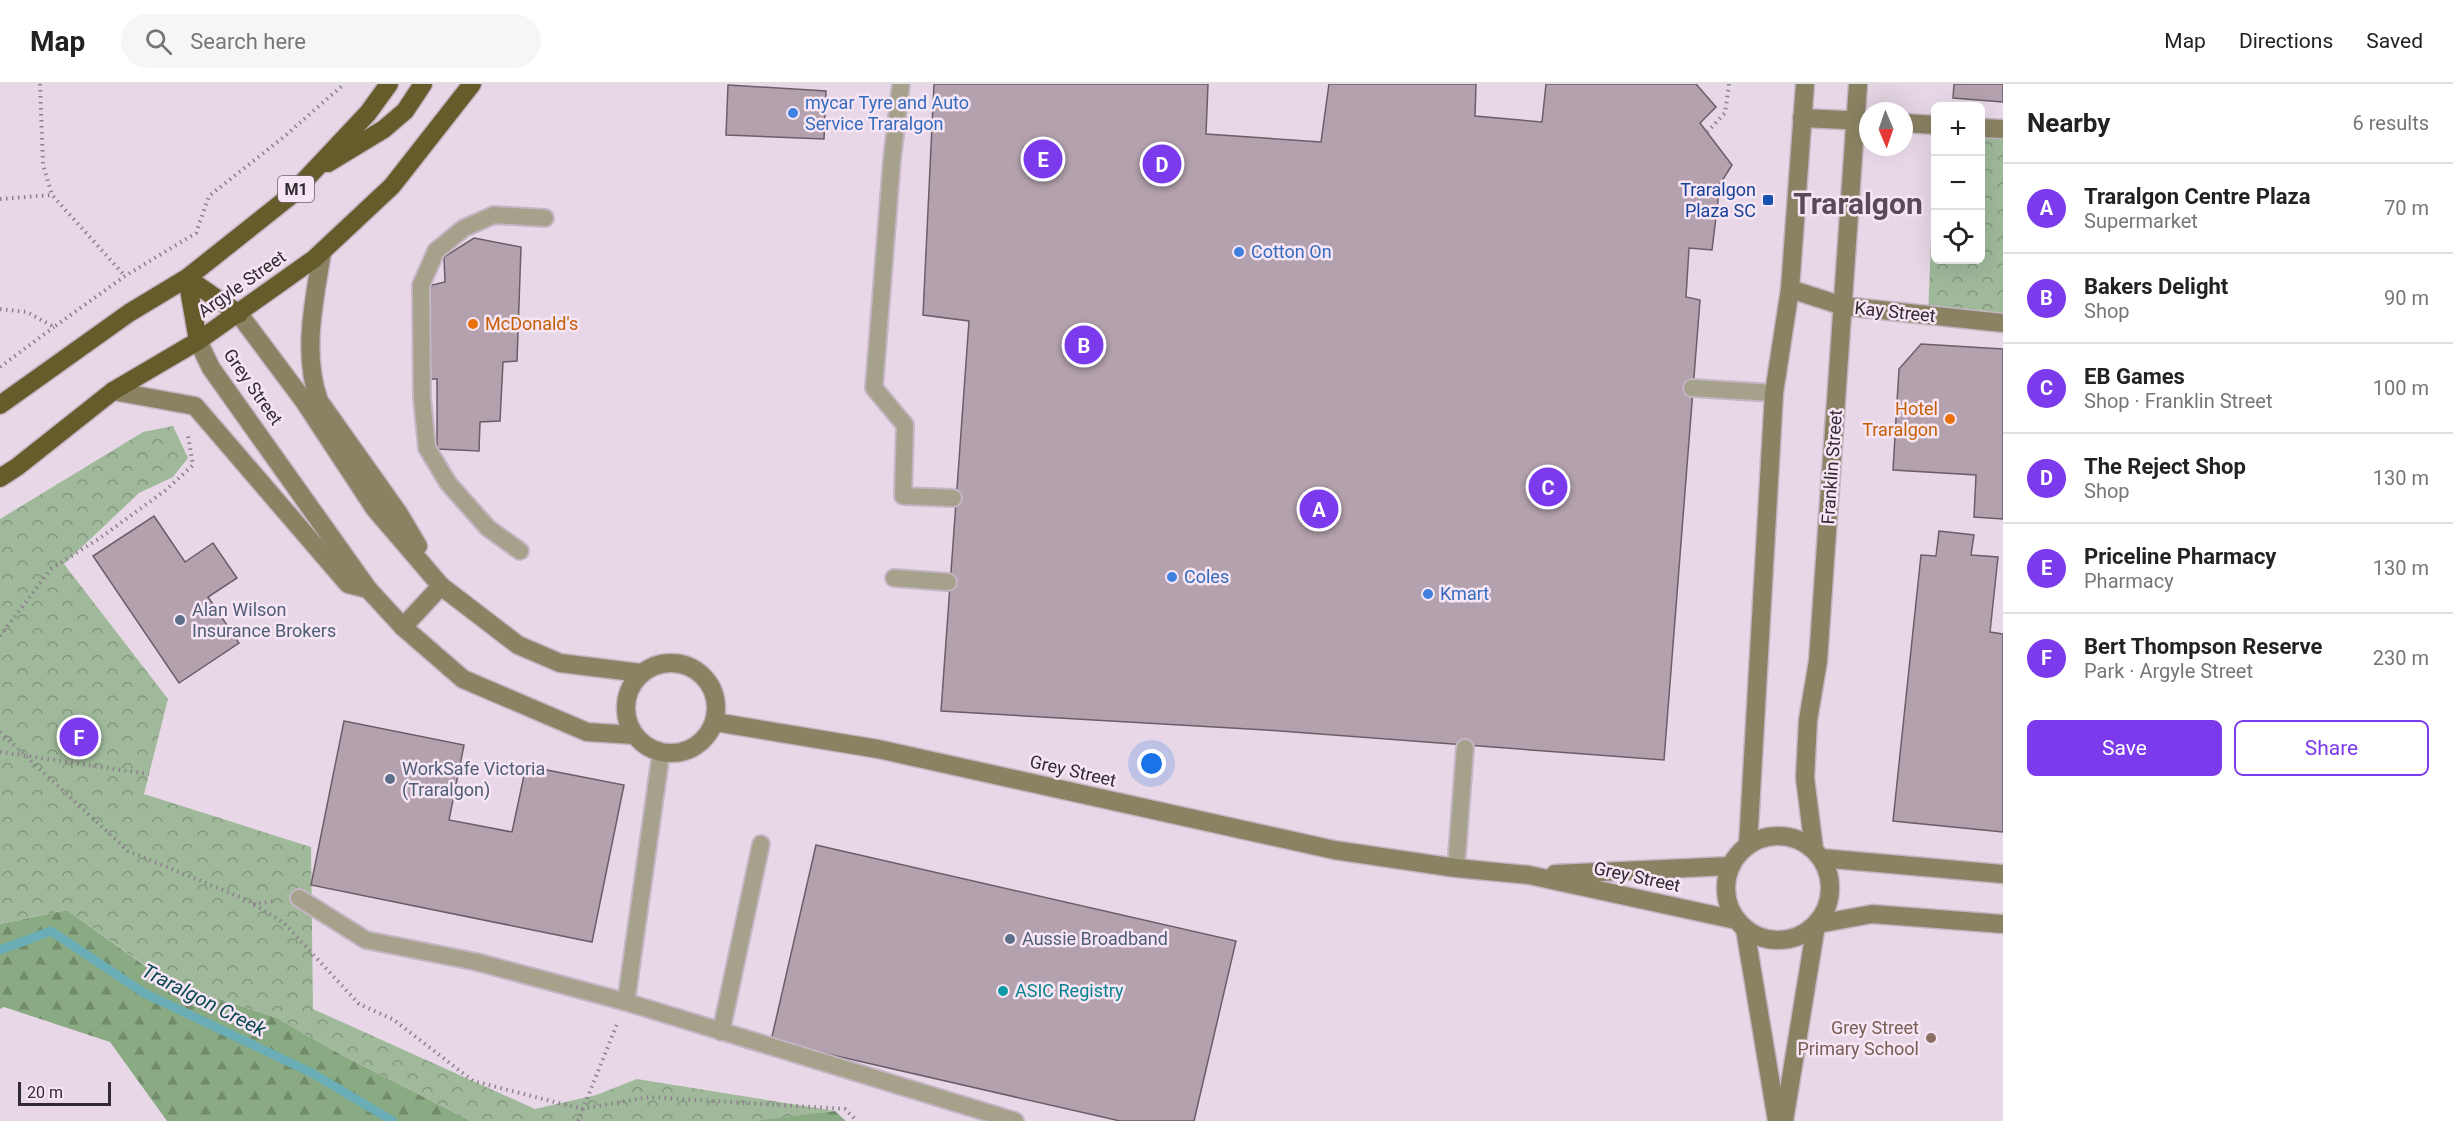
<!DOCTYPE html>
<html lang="en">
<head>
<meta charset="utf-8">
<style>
  body { margin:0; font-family:Roboto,sans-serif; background:#f6f6f6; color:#222 }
  .controls { position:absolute; right:18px; top:18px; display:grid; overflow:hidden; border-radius:9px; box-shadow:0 6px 24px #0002 }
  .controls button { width:54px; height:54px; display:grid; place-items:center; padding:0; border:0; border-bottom:2px solid #e0e0e0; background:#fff; color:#222; font:30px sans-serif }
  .compass { position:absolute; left:1859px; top:18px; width:54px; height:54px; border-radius:50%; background:#fff; box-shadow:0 6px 24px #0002; rotate:178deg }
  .scale { position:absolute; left:18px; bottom:15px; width:93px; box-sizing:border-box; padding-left:6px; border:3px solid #312b31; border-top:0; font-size:16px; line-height:21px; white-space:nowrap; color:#312b31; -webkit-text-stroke:4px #f6e5f4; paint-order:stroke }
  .you { position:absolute; left:1152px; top:680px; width:21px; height:21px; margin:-15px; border:4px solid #fff; border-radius:50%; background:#1a73e8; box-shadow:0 0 0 9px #1a73e833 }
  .badge { display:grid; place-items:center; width:39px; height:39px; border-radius:50%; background:#7c3aed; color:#fff; font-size:20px; font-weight:700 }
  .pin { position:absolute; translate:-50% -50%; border:3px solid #fff; box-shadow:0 2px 6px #0006 }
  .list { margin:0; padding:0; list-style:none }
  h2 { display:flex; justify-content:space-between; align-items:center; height:78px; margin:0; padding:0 24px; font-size:26px }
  h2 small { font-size:20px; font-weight:400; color:#767676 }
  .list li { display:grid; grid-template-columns:39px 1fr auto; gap:18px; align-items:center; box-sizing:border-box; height:90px; padding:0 24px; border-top:2px solid #e0e0e0 }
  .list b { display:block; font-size:22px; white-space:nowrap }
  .list p { margin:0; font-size:20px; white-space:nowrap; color:#767676 }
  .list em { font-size:20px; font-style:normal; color:#767676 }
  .actions { display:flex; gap:12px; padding:18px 24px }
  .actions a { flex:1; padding:14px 0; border:2px solid #7c3aed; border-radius:9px; text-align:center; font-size:21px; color:#7c3aed }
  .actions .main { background:#7c3aed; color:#fff }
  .icon { flex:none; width:33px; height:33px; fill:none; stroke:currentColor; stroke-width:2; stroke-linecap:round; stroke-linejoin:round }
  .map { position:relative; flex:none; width:2003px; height:1037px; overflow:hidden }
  header { display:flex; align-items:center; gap:36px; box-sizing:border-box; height:84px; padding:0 30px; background:#fff; border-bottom:2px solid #e0e0e0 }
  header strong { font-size:28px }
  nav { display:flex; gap:33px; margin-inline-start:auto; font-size:21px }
  .search { width:420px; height:54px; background:#f6f6f6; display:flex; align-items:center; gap:15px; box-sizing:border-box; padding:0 21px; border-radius:33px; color:#767676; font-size:22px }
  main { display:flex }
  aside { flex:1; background:#fff }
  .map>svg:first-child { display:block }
  .forest { fill:url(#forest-firs) }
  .park { fill:url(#park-crowns) }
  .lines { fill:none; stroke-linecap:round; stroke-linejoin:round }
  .stream { stroke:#6aadb6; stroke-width:9 }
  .building { fill:#b3a1ad; stroke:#6d5d68; stroke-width:1.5 }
  .lane-casing { stroke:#c3b5c3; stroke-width:20 }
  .secondary-casing { stroke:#c3b5c3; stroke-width:21 }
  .highway-casing { stroke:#c3b5c3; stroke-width:21 }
  .path { stroke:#8c818c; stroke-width:4; stroke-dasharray:1.5 4.5; stroke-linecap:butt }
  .lane { stroke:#a6a18b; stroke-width:16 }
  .secondary { stroke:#8a8363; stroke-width:18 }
  .highway { stroke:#665b2b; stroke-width:18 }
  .shop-dot { fill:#3f7fe0; stroke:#f6e5f4; stroke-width:2 }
  .transit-dot { fill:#1a4fb4; stroke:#f6e5f4; stroke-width:2 }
  .food-dot { fill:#e8710a; stroke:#f6e5f4; stroke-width:2 }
  .service-dot { fill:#5c6f8a; stroke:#f6e5f4; stroke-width:2 }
  .culture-dot { fill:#0f9aa8; stroke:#f6e5f4; stroke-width:2 }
  .education-dot { fill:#8d6e63; stroke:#f6e5f4; stroke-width:2 }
  .labels { text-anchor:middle; stroke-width:5; stroke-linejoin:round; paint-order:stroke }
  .shield { fill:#f6e5f4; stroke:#6c636c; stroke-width:1.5 }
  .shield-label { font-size:16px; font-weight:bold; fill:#312b31 }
  .shop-label { font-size:18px; fill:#366cbe; stroke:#f6e5f4; text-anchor:start }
  .transit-label { font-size:18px; fill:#164399; stroke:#f6e5f4; text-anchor:end }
  .street-label { font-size:18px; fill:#312b31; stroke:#f6e5f4 }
  .food-label { font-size:18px; fill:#c56008; stroke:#f6e5f4; text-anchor:start }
  .service-label { font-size:18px; fill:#4e5e75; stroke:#f6e5f4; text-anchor:start }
  .culture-label { font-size:18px; fill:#0d838f; stroke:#f6e5f4; text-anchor:start }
  .education-label { font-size:18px; fill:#785e54; stroke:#f6e5f4; text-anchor:end }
  .water-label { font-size:20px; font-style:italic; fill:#09484f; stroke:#f6e5f4 }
  .town-label { font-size:30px; font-weight:bold; fill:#584b57; stroke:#f6e5f4 }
</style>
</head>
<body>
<header>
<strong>Map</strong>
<div class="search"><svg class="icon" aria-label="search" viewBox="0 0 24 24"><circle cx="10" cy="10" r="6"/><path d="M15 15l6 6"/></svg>Search here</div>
<nav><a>Map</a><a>Directions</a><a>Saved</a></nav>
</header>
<main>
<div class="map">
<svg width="2003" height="1037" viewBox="0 0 2003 1037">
  <defs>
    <pattern id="forest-firs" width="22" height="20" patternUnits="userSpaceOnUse" patternTransform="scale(1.5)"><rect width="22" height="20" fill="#89aa82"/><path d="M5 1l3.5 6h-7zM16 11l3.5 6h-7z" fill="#718b6b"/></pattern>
    <pattern id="park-crowns" width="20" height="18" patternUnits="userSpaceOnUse" patternTransform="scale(1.5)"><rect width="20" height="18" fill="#a0b99b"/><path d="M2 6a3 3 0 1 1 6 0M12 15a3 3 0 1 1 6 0" fill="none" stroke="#83977f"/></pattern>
  </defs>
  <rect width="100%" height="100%" fill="#e8d8e7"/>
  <!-- forest -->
  <g class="forest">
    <polygon points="67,826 166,897 277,934 340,970 471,1037 167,1037 110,958 4,923 0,925 0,840"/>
    <polygon points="835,1027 846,1037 754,1037 765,1034"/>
  </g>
  <!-- park -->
  <g class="park">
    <polygon points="1981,44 2003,45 2003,239 1928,232 1935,55 1936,176 1980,176"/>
    <polygon points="173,342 188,374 173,393 139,409 64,480 168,615 144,710 311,763 313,925 535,1025 596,1011 637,995 835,1027 754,1037 471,1037 340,970 277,934 167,897 67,826 0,840 0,435 143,348"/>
  </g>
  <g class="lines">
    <!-- stream -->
    <polyline class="stream" points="0,866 51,847 144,909 312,989 393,1037"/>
  </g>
  <!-- building -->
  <g class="building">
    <polygon points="934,0 1208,0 1206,50 1321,58 1329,0 1476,0 1475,32 1542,38 1546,0 1696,0 1716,23 1700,39 1732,81 1720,100 1712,166 1689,164 1686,213 1700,216 1664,676 1266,646 941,627 969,237 923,231"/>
    <polygon points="1954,0 2003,0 2003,18 1953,14"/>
    <polygon points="728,1 826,7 824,55 726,51"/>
    <polygon points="474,154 521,163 517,277 503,278 500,337 480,338 479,367 437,365 437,295 427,295 428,202 445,198 444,173"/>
    <polygon points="1921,260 2003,265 2003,435 1974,433 1976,391 1893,386 1899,285"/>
    <polygon points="154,432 185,478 213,459 237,494 208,513 239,559 179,599 93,472"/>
    <polygon points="1939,447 1974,451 1971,471 1998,473 1990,548 2003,550 2003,748 1893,737 1921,471 1936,472"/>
    <polygon points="344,637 464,661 449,736 512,748 526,682 624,701 592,858 311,801"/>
    <polygon points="816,761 1236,857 1194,1037 1120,1037 771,957"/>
  </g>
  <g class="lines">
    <defs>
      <g id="lane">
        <polyline points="901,0 892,75 874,304 905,341 903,412 953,414"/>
        <polyline points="1692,304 1774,309"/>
        <polyline points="520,467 488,444 448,399 427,364 422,314 421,201 436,167 464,144 494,131 545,134"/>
        <polyline points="894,494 948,498"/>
        <polyline points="1456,784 1465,664"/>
        <polyline points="299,814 366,856 477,878 626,918 1015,1037"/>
        <polyline points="626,918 661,669"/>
        <polyline points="721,948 761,760"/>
      </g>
      <g id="secondary">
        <polyline points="1802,34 1866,37"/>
        <polyline points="1904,39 1936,41"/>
        <polyline points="1980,44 2003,45"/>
        <path d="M322,169c-8,48 -20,101 -3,148l80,113 19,32"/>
        <polyline points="1790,205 1843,222 2003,239"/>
        <polyline points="239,230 304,317 375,425 441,502 518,561 560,579 641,589"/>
        <polyline points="198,257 211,284 368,505 403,543 463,595 587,648 634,651"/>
        <polyline points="113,307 195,322 348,500 368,505"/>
        <polyline points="403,543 441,502"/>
        <circle cx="671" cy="624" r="45"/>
        <polyline points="715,638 878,665 1334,766 1456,784 1529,791 1736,836"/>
        <circle cx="1778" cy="804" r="52"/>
        <polyline points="1748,761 1774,309 1790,205 1805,0"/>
        <polyline points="1814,765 1805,694 1808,636 1818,577 1858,0"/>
        <polyline points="1821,774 2003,790"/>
        <polyline points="1555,790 1731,782"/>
        <polyline points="1818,840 1872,830 2003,840"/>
        <polyline points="1745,845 1777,1037"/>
        <polyline points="1784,1037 1816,841"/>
      </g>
      <g id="highway">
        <polyline points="328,79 384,45 405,27 423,0"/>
        <polyline points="187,194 198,257"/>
        <polyline points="187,194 239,230"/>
        <polyline points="0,321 129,229 187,194 289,113 368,29 389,0"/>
        <polyline points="0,394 17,383 113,307 198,257 314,175 392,102 472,0"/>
      </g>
    </defs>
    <!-- lane casing -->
    <use href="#lane" class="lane-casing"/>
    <!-- secondary casing -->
    <use href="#secondary" class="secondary-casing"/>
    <!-- highway casing -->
    <use href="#highway" class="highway-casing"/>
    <!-- path -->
    <g class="path">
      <polyline points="40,0 43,81 52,111"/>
      <polyline points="1707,48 1725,29 1729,0"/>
      <polyline points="0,115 52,111 125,192"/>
      <polyline points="0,225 27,228 54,243 125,192 196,149 209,112 285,52 344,0"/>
      <polyline points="0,283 54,243"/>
      <polyline points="0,552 51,485 100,454 166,406 193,381 188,352"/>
      <polyline points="0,648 128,767 247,816 284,839 359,920 394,936 473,997 582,1025 649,1013 845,1025 857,1037"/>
      <polyline points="0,668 149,690"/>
      <polyline points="253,820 275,817"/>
      <polyline points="578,1037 617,940"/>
    </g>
    <!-- lane -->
    <use href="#lane" class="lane"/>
    <!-- secondary -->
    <use href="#secondary" class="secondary"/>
    <!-- highway -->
    <use href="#highway" class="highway"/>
  </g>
  <!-- markers -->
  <g class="shop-dot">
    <circle cx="793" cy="29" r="6"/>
    <circle cx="1239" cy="168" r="6"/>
    <circle cx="1172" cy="493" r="6"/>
    <circle cx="1428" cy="510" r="6"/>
  </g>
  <rect class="transit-dot" x="1762" y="110" width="12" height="12" rx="3"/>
  <g class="food-dot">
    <circle cx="473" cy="240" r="6"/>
    <circle cx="1950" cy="335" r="6"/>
  </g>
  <g class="service-dot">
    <circle cx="180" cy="536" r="6"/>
    <circle cx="390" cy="695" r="6"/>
    <circle cx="1010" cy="855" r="6"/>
  </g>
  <circle class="culture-dot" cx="1003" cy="907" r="6"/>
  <circle class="education-dot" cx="1931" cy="954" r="6"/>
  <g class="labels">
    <!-- shield labels -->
    <rect class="shield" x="278" y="92" width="36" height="26" rx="4.5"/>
    <g class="shield-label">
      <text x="296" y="111">M1</text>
    </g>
    <!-- shop labels -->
    <g class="shop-label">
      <text x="805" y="25">mycar Tyre and Auto<tspan x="805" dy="21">Service Traralgon</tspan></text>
      <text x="1251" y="174">Cotton On</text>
      <text x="1184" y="499">Coles</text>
      <text x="1440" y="516">Kmart</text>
    </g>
    <!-- transit labels -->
    <g class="transit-label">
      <text x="1756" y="112">Traralgon<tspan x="1756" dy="21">Plaza SC</tspan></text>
    </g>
    <!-- street labels -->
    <g class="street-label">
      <text transform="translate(242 200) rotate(-35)" y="6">Argyle Street</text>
      <text transform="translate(1895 228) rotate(6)" y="6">Kay Street</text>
      <text transform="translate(253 303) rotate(55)" y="6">Grey Street</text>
      <text transform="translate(1832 383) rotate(-86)" y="6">Franklin Street</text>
      <text transform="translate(1073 687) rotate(13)" y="6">Grey Street</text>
      <text transform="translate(1637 793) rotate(12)" y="6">Grey Street</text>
    </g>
    <!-- food labels -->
    <g class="food-label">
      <text x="485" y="246">McDonald's</text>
      <text x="1938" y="331" text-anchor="end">Hotel<tspan x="1938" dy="21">Traralgon</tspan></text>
    </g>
    <!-- service labels -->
    <g class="service-label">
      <text x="192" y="532">Alan Wilson<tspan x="192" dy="21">Insurance Brokers</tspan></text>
      <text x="402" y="691">WorkSafe Victoria<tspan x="402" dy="21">(Traralgon)</tspan></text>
      <text x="1022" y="861">Aussie Broadband</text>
    </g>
    <!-- culture labels -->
    <g class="culture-label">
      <text x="1015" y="913">ASIC Registry</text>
    </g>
    <!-- education labels -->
    <g class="education-label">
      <text x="1919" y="950">Grey Street<tspan x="1919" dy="21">Primary School</tspan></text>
    </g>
    <!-- water labels -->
    <g class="water-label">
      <text transform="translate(204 916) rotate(27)" y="7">Traralgon Creek</text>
    </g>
    <!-- town labels -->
    <g class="town-label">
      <text x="1858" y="130">Traralgon</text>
    </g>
  </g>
</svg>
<div class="controls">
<button>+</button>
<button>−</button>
<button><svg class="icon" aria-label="locate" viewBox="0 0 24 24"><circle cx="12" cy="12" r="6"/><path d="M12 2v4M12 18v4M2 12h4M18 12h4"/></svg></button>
</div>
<svg class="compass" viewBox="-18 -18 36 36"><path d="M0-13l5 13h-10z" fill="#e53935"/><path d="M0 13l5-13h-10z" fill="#767676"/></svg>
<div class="scale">20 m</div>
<div class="you"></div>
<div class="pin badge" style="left:1319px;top:425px">A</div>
<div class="pin badge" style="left:1084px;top:261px">B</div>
<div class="pin badge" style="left:1548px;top:403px">C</div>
<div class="pin badge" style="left:1162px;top:80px">D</div>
<div class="pin badge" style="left:1043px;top:75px">E</div>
<div class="pin badge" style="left:79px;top:653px">F</div>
</div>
<aside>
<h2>Nearby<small>6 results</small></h2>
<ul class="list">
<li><span class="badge">A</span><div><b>Traralgon Centre Plaza</b><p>Supermarket</p></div><em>70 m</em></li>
<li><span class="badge">B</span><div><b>Bakers Delight</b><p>Shop</p></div><em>90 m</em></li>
<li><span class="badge">C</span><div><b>EB Games</b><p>Shop · Franklin Street</p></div><em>100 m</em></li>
<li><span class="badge">D</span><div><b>The Reject Shop</b><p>Shop</p></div><em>130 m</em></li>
<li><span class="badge">E</span><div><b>Priceline Pharmacy</b><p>Pharmacy</p></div><em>130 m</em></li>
<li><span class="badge">F</span><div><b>Bert Thompson Reserve</b><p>Park · Argyle Street</p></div><em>230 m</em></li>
</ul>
<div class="actions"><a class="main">Save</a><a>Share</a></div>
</aside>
</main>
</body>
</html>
